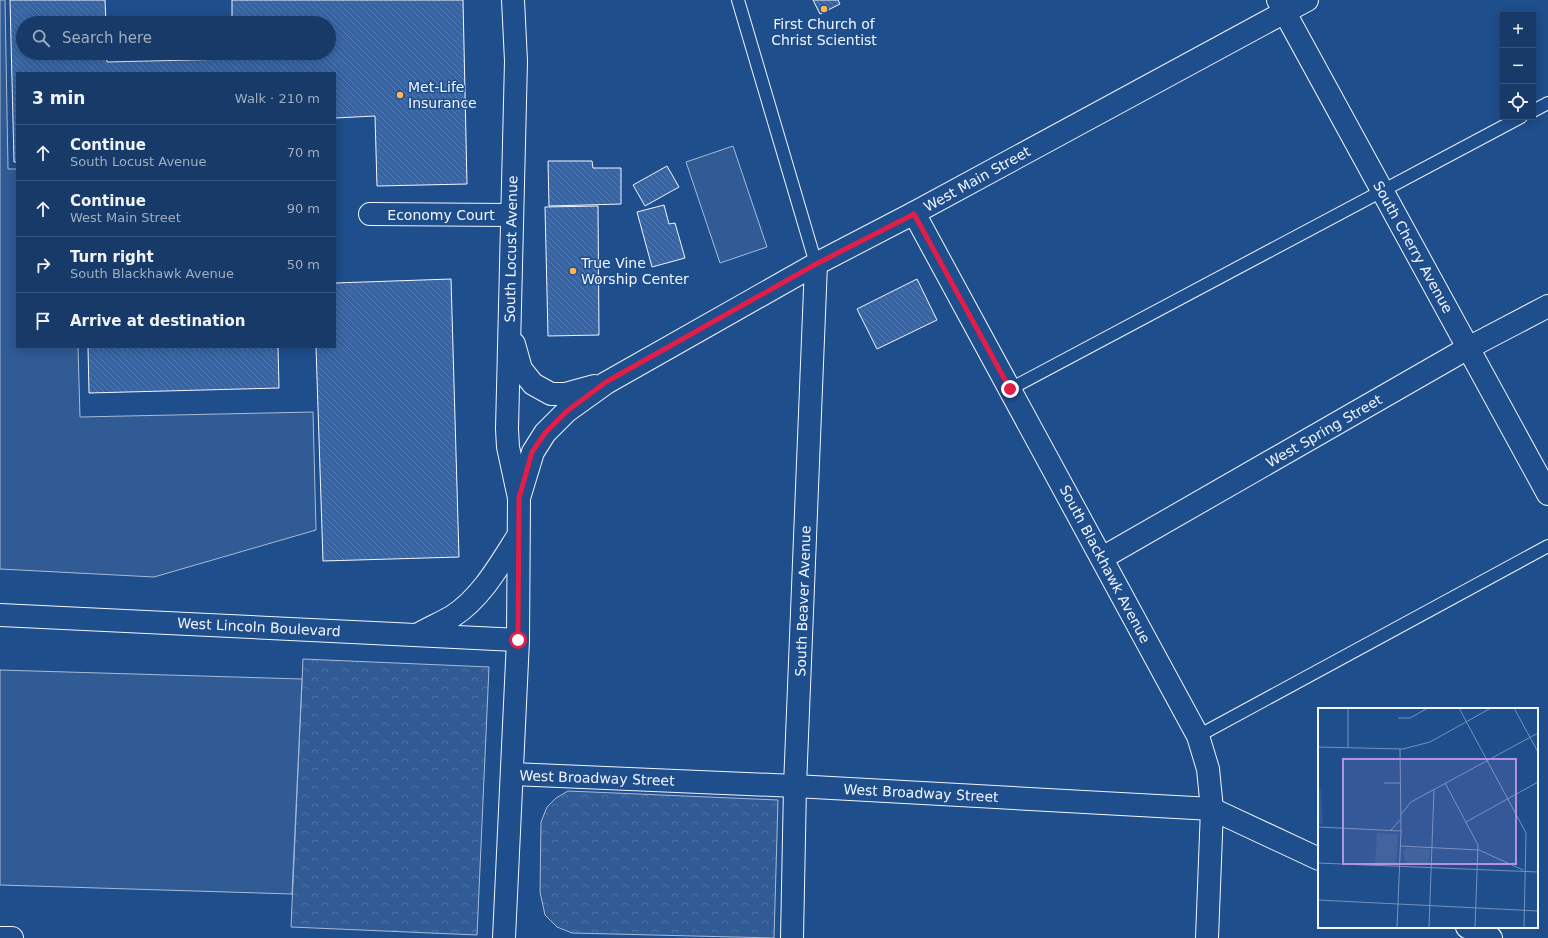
<!DOCTYPE html>
<html lang="en">
<head>
<meta charset="utf-8">
<style>
  body { margin:0; font-family:"DejaVu Sans",sans-serif; background:#244571; color:#f1f3f6 }
  .controls { position:absolute; right:12px; top:12px; display:grid; overflow:hidden; border-radius:0px; box-shadow:0 2px 10px #0003 }
  .controls button { width:36px; height:36px; display:grid; place-items:center; padding:0; border:0; border-bottom:1px solid #36547d; background:#173a69; color:#f1f3f6; font:20px sans-serif }
  .stop { position:absolute; width:12px; height:12px; margin:-9px; border:3px solid #e11d48; border-radius:50%; background:#fff }
  .stop.end { background:#e11d48; border-color:#fff; box-shadow:0 1px 4px #0008 }
  .list { margin:0; padding:0; list-style:none }
  h2 { display:flex; justify-content:space-between; align-items:center; height:52px; margin:0; padding:0 16px; font-size:17px }
  h2 small { font-size:13px; font-weight:400; color:#9eadc0 }
  .list li { display:grid; grid-template-columns:26px 1fr auto; gap:12px; align-items:center; box-sizing:border-box; height:56px; padding:0 16px; border-top:1px solid #36547d }
  .list b { display:block; font-size:15px; white-space:nowrap }
  .list p { margin:0; font-size:13px; white-space:nowrap; color:#9eadc0 }
  .list em { font-size:13px; font-style:normal; color:#9eadc0 }
  .icon { flex:none; width:22px; height:22px; fill:none; stroke:currentColor; stroke-width:2; stroke-linecap:round; stroke-linejoin:round }
  .map { position:relative; flex:none; width:1548px; height:938px; overflow:hidden }
  .search { position:absolute; background:#173a69; box-shadow:0 2px 10px #0003; left:16px; top:16px; width:320px; height:44px; display:flex; align-items:center; gap:10px; box-sizing:border-box; padding:0 14px; border-radius:22px; color:#9eadc0; font-size:15px }
  .panel { position:absolute; background:#173a69; box-shadow:0 2px 10px #0003; left:16px; top:72px; width:320px; height:276px; border-radius:0px }
  .map>svg:first-child { display:block }
  .forest { fill:url(#forest-crowns); stroke:#a8bbd7 }
  .built { fill:#305b95; stroke:#a8bbd7 }
  .building { fill:url(#building-back-hatch); stroke:#f2f6ff }
  .lines { fill:none; stroke-linecap:round; stroke-linejoin:round }
  .service-casing { stroke:#f2f6ff; stroke-width:14 }
  .minor-casing { stroke:#f2f6ff; stroke-width:24 }
  .service { stroke:#1f4e8c; stroke-width:12 }
  .minor { stroke:#1f4e8c; stroke-width:22 }
  .route { stroke:#e11d48; stroke-width:5 }
  .poi-dot { fill:#ffb74d; stroke:#1f4e8c; stroke-width:1.5 }
  .labels { text-anchor:middle; stroke-width:3; stroke-linejoin:round; paint-order:stroke }
  .poi-label { font-size:14px; fill:#f2f6ff; stroke:#1f4e8c; text-anchor:start }
  .street-label { font-size:14px; fill:#f2f6ff; stroke:#1f4e8c }
  .inset-road { fill:none; stroke:#7391ba; stroke-width:1 }
  .view { fill:#b691df; fill-opacity:0.15; stroke:#b691df; stroke-width:2 }
  .inset-edge { fill:none; stroke:#f2f6ff; stroke-width:2 }
</style>
</head>
<body>
<div class="map">
<svg width="1548" height="938" viewBox="0 0 1548 938">
  <defs>
    <pattern id="forest-crowns" width="20" height="18" patternUnits="userSpaceOnUse"><rect width="20" height="18" fill="#305b95"/><path d="M2 6a3 3 0 1 1 6 0M12 15a3 3 0 1 1 6 0" fill="none" stroke="#4e73a5"/></pattern>
    <pattern id="building-back-hatch" width="6" height="6" patternUnits="userSpaceOnUse"><rect width="6" height="6" fill="#3563a3"/><path d="M-1 5l2 2M0 0l6 6M5-1l2 2" fill="none" stroke="#537ab1"/></pattern>
  </defs>
  <rect width="100%" height="100%" fill="#1f4e8c"/>
  <!-- forest -->
  <g class="forest">
    <polygon points="303,659 489,667 477,935 291,927"/>
    <polygon points="568,791 778,800 774,938 572,933 557,927 545,915 540,892 541,822 547,807 556,798"/>
  </g>
  <!-- built -->
  <g class="built">
    <polygon points="0,0 5,0 8,169 17,169 17,347 78,347 80,417 313,412 316,530 154,577 0,569"/>
    <polygon points="733,146 767,247 720,263 686,162"/>
    <polygon points="0,670 302,679 292,894 0,885"/>
  </g>
  <!-- building -->
  <g class="building">
    <polygon points="10,0 105,0 106,23 23,23 23,53 106,53 107,62 233,59 233,53 329,53 329,23 232,23 232,0 463,0 467,184 377,186 375,116 335,118 335,73 17,73 17,162 14,162"/>
    <polygon points="813,0 838,0 840,4 820,14"/>
    <polygon points="548,161 592,161 593,168 621,168 621,204 549,206"/>
    <polygon points="667,166 679,187 645,206 633,185"/>
    <polygon points="664,205 669,224 675,223 685,258 652,267 637,212"/>
    <polygon points="598,206 599,335 548,336 545,207"/>
    <polygon points="451,279 459,557 323,561 316,347 335,347 335,283"/>
    <polygon points="917,279 937,320 877,349 857,309"/>
    <polygon points="88,347 278,347 279,388 89,393"/>
  </g>
  <g class="lines">
    <defs>
      <g id="service">
        <polyline points="738,0 816,264"/>
        <polyline points="1533,111 1548,103"/>
        <polyline points="1010,389 1521,117"/>
        <polyline points="1198,736 1548,546"/>
      </g>
      <g id="minor">
        <polyline points="1278,0 1548,494"/>
        <polyline points="914,213 1198,736 1208,769 1212,809 1207,938"/>
        <polyline points="370,214 512,215"/>
        <polyline points="514,344 521,369 533,384 551,394 565,394 594,386"/>
        <polyline points="519,498 533,452 545,433 567,411 606,383 816,264 914,213 1307,0"/>
        <polyline points="1102,558 1468,348 1548,306"/>
        <polyline points="0,615 518,640"/>
        <path d="M417,635c12,-7 24,-12 36,-19 29,-19 47,-52 65,-80"/>
        <polyline points="512,774 795,786 1212,809 1319,859"/>
        <polyline points="1467,927 1491,938"/>
        <polyline points="0,938 12,938"/>
        <polyline points="504,938 518,640 519,498 508,447 507,429 516,61 513,0"/>
        <polyline points="792,938 795,786 816,264"/>
      </g>
    </defs>
    <!-- service casing -->
    <use href="#service" class="service-casing"/>
    <!-- minor casing -->
    <use href="#minor" class="minor-casing"/>
    <!-- service -->
    <use href="#service" class="service"/>
    <!-- minor -->
    <use href="#minor" class="minor"/>
  </g>
  <g class="lines">
    <!-- route -->
    <polyline class="route" points="518,640 519,498 532,452 545,433 567,411 606,382 816,264 914,214 1010,389"/>
  </g>
  <!-- markers -->
  <g class="poi-dot">
    <circle cx="824" cy="9" r="4"/>
    <circle cx="400" cy="95" r="4"/>
    <circle cx="573" cy="271" r="4"/>
  </g>
  <g class="labels">
    <!-- poi labels -->
    <g class="poi-label">
      <text x="824" y="29" text-anchor="middle">First Church of<tspan x="824" dy="16">Christ Scientist</tspan></text>
      <text x="408" y="92">Met-Life<tspan x="408" dy="16">Insurance</tspan></text>
      <text x="581" y="268">True Vine<tspan x="581" dy="16">Worship Center</tspan></text>
    </g>
    <!-- street labels -->
    <g class="street-label">
      <text transform="translate(977 179) rotate(-29)" y="5">West Main Street</text>
      <text x="441" y="220">Economy Court</text>
      <text transform="translate(1413 247) rotate(61)" y="5">South Cherry Avenue</text>
      <text transform="translate(511 249) rotate(-89)" y="5">South Locust Avenue</text>
      <text transform="translate(1324 431) rotate(-30)" y="5">West Spring Street</text>
      <text transform="translate(1105 564) rotate(62)" y="5">South Blackhawk Avenue</text>
      <text transform="translate(803 601) rotate(-88)" y="5">South Beaver Avenue</text>
      <text transform="translate(259 627) rotate(3)" y="5">West Lincoln Boulevard</text>
      <text transform="translate(597 778) rotate(2)" y="5">West Broadway Street</text>
      <text transform="translate(921 793) rotate(3)" y="5">West Broadway Street</text>
    </g>
  </g>
  <!-- overview -->
  <g transform="translate(1318 708)">
    <rect width="220" height="220" fill="#1f4e8c"/>
    <path d="M0,81h3l2,35 -5,-1zM59,125l21,1 -2,30 -21,-1zM88,140l24,1 -1,15 -24,-1 -2,-12z" fill="#305b95"/>
    <path class="inset-road" d="M30,0v40M141,0l67,125 -2,95M196,0l24,44M80,10h12l18,-10M0,39l85,2 27,-7 61,-34M66,75h16M127,75l33,62 -3,83M83,106l10,-12 127,-69M148,114l72,-40M0,119l83,4M73,122l9,-10M82,138l79,4 44,20M0,155l220,9M0,192l220,11M79,220l4,-97 -1,-82M111,220l5,-139"/>
    <path class="view" d="M25,51h173v105h-173z"/>
    <rect width="220" height="220" class="inset-edge"/>
  </g>
</svg>
<div class="controls">
<button>+</button>
<button>−</button>
<button><svg class="icon" aria-label="locate" viewBox="0 0 24 24"><circle cx="12" cy="12" r="6"/><path d="M12 2v4M12 18v4M2 12h4M18 12h4"/></svg></button>
</div>
<div class="stop" style="left:518px;top:640px"></div>
<div class="stop end" style="left:1010px;top:389px"></div>
<div class="search"><svg class="icon" aria-label="search" viewBox="0 0 24 24"><circle cx="10" cy="10" r="6"/><path d="M15 15l6 6"/></svg>Search here</div>
<section class="panel">
<h2>3 min<small>Walk · 210 m</small></h2>
<ul class="list">
<li><svg class="icon" aria-label="ahead" viewBox="0 0 24 24"><path d="M12 20V5M6 11l6-6 6 6"/></svg><div><b>Continue</b><p>South Locust Avenue</p></div><em>70 m</em></li>
<li><svg class="icon" aria-label="ahead" viewBox="0 0 24 24"><path d="M12 20V5M6 11l6-6 6 6"/></svg><div><b>Continue</b><p>West Main Street</p></div><em>90 m</em></li>
<li><svg class="icon" aria-label="right" viewBox="0 0 24 24"><path d="M7 20v-9h11M14 6l5 5-5 5"/></svg><div><b>Turn right</b><p>South Blackhawk Avenue</p></div><em>50 m</em></li>
<li><svg class="icon" aria-label="arrive" viewBox="0 0 24 24"><path d="M6 21V4h12l-3 4 3 4H6"/></svg><div><b>Arrive at destination</b></div></li>
</ul>
</section>
</div>
</body>
</html>
